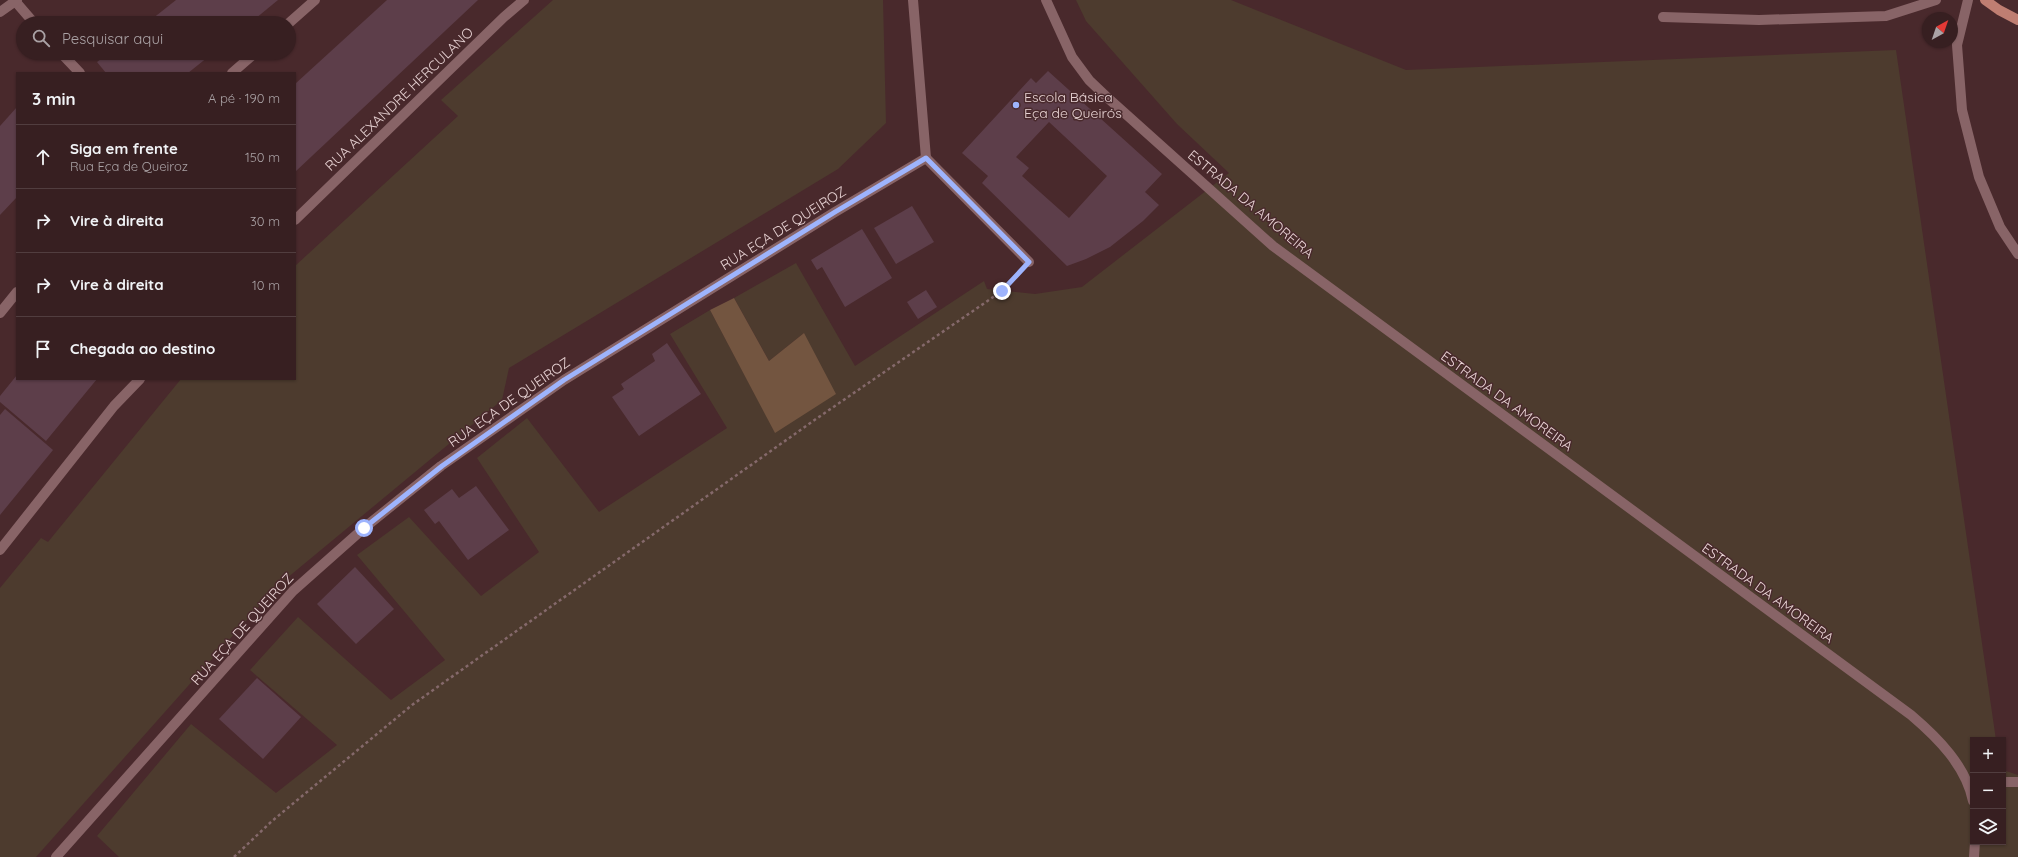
<!DOCTYPE html>
<html lang="pt">
<head>
<meta charset="utf-8">
<style>
  body { margin:0; font-family:Quicksand,sans-serif; background:#422c2e; color:#f1f3f6 }
  .controls { position:absolute; right:12px; bottom:12px; display:grid; overflow:hidden; border-radius:0px; box-shadow:0 1px 3px #0004 }
  .controls button { width:36px; height:36px; display:grid; place-items:center; padding:0; border:0; border-bottom:1px solid #513d3f; background:#371f21; color:#f1f3f6; font:20px sans-serif }
  .compass { position:absolute; left:1922px; top:12px; width:36px; height:36px; border-radius:50%; background:#371f21; box-shadow:0 1px 3px #0004; rotate:40deg }
  .stop { position:absolute; width:12px; height:12px; margin:-9px; border:3px solid #9eb4fd; border-radius:50%; background:#fff }
  .stop.end { background:#9eb4fd; border-color:#fff; box-shadow:0 1px 4px #0008 }
  .list { margin:0; padding:0; list-style:none }
  h2 { display:flex; justify-content:space-between; align-items:center; height:52px; margin:0; padding:0 16px; font-size:17px }
  h2 small { font-size:13px; font-weight:400; color:#aaa2a5 }
  .list li { display:grid; grid-template-columns:26px 1fr auto; gap:12px; align-items:center; box-sizing:border-box; height:64px; padding:0 16px; border-top:1px solid #513d3f }
  .list b { display:block; font-size:15px; white-space:nowrap }
  .list p { margin:0; font-size:13px; white-space:nowrap; color:#aaa2a5 }
  .list em { font-size:13px; font-style:normal; color:#aaa2a5 }
  .icon { flex:none; width:22px; height:22px; fill:none; stroke:currentColor; stroke-width:2; stroke-linecap:round; stroke-linejoin:round }
  .map { position:relative; flex:none; width:2018px; height:857px; overflow:hidden }
  .search { position:absolute; background:#371f21; box-shadow:0 1px 3px #0004; left:16px; top:16px; width:280px; height:44px; display:flex; align-items:center; gap:10px; box-sizing:border-box; padding:0 14px; border-radius:22px; color:#aaa2a5; font-size:15px }
  .panel { position:absolute; background:#371f21; box-shadow:0 1px 3px #0004; left:16px; top:72px; width:280px; height:308px; border-radius:0px }
  .map>svg:first-child { display:block }
  .green { fill:#4d3b2e }
  .forest { fill:#735540 }
  .building { fill:#5d3e4a; fill-rule:evenodd }
  .lines { fill:none; stroke-linecap:round; stroke-linejoin:round }
  .path { stroke:#85696b; stroke-width:2.5; stroke-dasharray:3 3; stroke-linecap:butt }
  .minor { stroke:#886467; stroke-width:10 }
  .major { stroke:#bf7e72; stroke-width:10 }
  .route { stroke:#9eb4fd; stroke-width:5 }
  .poi-dot { fill:#9eb4fd; stroke:#49292c; stroke-width:1.5 }
  .labels { text-anchor:middle; stroke-width:3; stroke-linejoin:round; paint-order:stroke }
  .poi-label { font-size:14px; fill:#e8d3d4; stroke:#49292c; text-anchor:start }
  .street-label { font-size:14px; fill:#e8d3d4; stroke:#49292c }
</style>
</head>
<body>
<div class="map">
<svg width="2018" height="857" viewBox="0 0 2018 857">
  <rect width="100%" height="100%" fill="#49292c"/>
  <!-- green -->
  <g class="green">
    <polygon points="553,0 883,0 886,123 838,169 509,368 502,400 275,588 36,857 0,857 0,588 41,538 48,542 181,379 295,379 295,266 458,116 441,100"/>
    <polygon points="1076,0 1231,0 1406,70 1896,50 1996,740 1973,740 1973,842 2003,842 2003,770 2018,775 2018,857 119,857 97,836 191,724 276,793 337,745 250,670 298,617 391,700 445,660 357,555 409,517 481,596 539,552 477,458 527,418 599,512 727,428 670,334 710,310 775,432 804,333 769,361 734,298 796,263 855,366 984,281 987,289 1035,294 1082,287 1229,173 1177,124 1086,21"/>
  </g>
  <!-- forest -->
  <polygon class="forest" points="734,298 769,361 804,333 836,394 775,433 710,310"/>
  <!-- building -->
  <g class="building">
    <polygon points="176,0 278,0 250,23 147,23"/>
    <polygon points="387,0 478,0 295,172 295,84"/>
    <polygon points="109,53 213,53 188,73 106,73 97,62"/>
    <path d="M1048,71l114,103 -17,18 14,13 -16,16 -33,26 -24,12 -19,7 -85,-83 6,-7 -26,-23 69,-75 5,5zM1049,122l58,54 -38,42 -47,-42 7,-8 -13,-11z"/>
    <polygon points="17,107 17,197 0,215 0,126"/>
    <polygon points="912,206 934,242 896,264 874,228"/>
    <polygon points="862,229 892,278 845,307 822,267 817,270 811,260"/>
    <polygon points="926,290 937,307 918,319 907,302"/>
    <polygon points="667,343 701,394 639,436 612,397 624,389 621,384 655,361 652,354"/>
    <polygon points="17,375 17,379 97,379 46,441 0,402 0,396"/>
    <polygon points="5,409 53,450 0,515 0,415"/>
    <polygon points="476,486 509,530 468,560 439,521 435,524 424,510 452,489 459,498"/>
    <polygon points="355,567 394,609 356,644 317,604"/>
    <polygon points="257,678 301,717 263,759 219,719"/>
  </g>
  <g class="lines">
    <!-- path -->
    <polyline class="path" points="234,857 272,821 412,705 816,419 1002,291 1015,277"/>
    <!-- minor -->
    <g class="minor">
      <path d="M1046,0l26,57 17,23 20,19 164,147 638,469c27,23 55,51 62,86"/>
      <polyline points="1968,0 1957,45 1962,110 1979,177 2000,227 2018,254"/>
      <polyline points="15,1 34,23"/>
      <polyline points="0,12 17,0"/>
      <polyline points="1663,17 1759,20 1886,16 1936,0"/>
      <polyline points="289,23 315,0"/>
      <polyline points="61,53 80,73"/>
      <polyline points="232,73 255,53"/>
      <polyline points="926,158 1029,262"/>
      <polyline points="295,220 504,17 524,0"/>
      <polyline points="0,313 17,292"/>
      <polyline points="0,550 114,406 140,379"/>
      <polyline points="2003,782 2018,782"/>
      <polyline points="56,857 293,591 364,528 441,466 564,380 835,212 926,158 913,0"/>
      <polyline points="1974,857 1975,842"/>
    </g>
    <!-- major -->
    <polyline class="major" points="1985,0 1999,10 2018,20"/>
  </g>
  <g class="lines">
    <!-- route -->
    <polyline class="route" points="364,528 442,466 564,380 835,212 926,158 1029,262 1002,291"/>
  </g>
  <!-- markers -->
  <circle class="poi-dot" cx="1016" cy="105" r="4"/>
  <g class="labels">
    <!-- poi labels -->
    <g class="poi-label">
      <text x="1024" y="102">Escola Básica<tspan x="1024" dy="16">Eça de Queirós</tspan></text>
    </g>
    <!-- street labels -->
    <g class="street-label">
      <text transform="translate(399 99) rotate(-44)" y="5">RUA ALEXANDRE HERCULANO</text>
      <text transform="translate(1251 204) rotate(40)" y="5">ESTRADA DA AMOREIRA</text>
      <text transform="translate(783 228) rotate(-32)" y="5">RUA EÇA DE QUEIROZ</text>
      <text transform="translate(1507 401) rotate(36)" y="5">ESTRADA DA AMOREIRA</text>
      <text transform="translate(509 402) rotate(-35)" y="5">RUA EÇA DE QUEIROZ</text>
      <text transform="translate(1768 593) rotate(36)" y="5">ESTRADA DA AMOREIRA</text>
      <text transform="translate(242 629) rotate(-48)" y="5">RUA EÇA DE QUEIROZ</text>
    </g>
  </g>
</svg>
<div class="controls">
<button>+</button>
<button>−</button>
<button><svg class="icon" aria-label="layers" viewBox="0 0 24 24"><path d="M12 4l9 5-9 5-9-5zM3 14l9 5 9-5"/></svg></button>
</div>
<svg class="compass" viewBox="-18 -18 36 36"><path d="M0-13l5 13h-10z" fill="#e53935"/><path d="M0 13l5-13h-10z" fill="#aaa2a5"/></svg>
<div class="stop" style="left:364px;top:528px"></div>
<div class="stop end" style="left:1002px;top:291px"></div>
<div class="search"><svg class="icon" aria-label="search" viewBox="0 0 24 24"><circle cx="10" cy="10" r="6"/><path d="M15 15l6 6"/></svg>Pesquisar aqui</div>
<section class="panel">
<h2>3 min<small>A pé · 190 m</small></h2>
<ul class="list">
<li><svg class="icon" aria-label="ahead" viewBox="0 0 24 24"><path d="M12 20V5M6 11l6-6 6 6"/></svg><div><b>Siga em frente</b><p>Rua Eça de Queiroz</p></div><em>150 m</em></li>
<li><svg class="icon" aria-label="right" viewBox="0 0 24 24"><path d="M7 20v-9h11M14 6l5 5-5 5"/></svg><div><b>Vire à direita</b></div><em>30 m</em></li>
<li><svg class="icon" aria-label="right" viewBox="0 0 24 24"><path d="M7 20v-9h11M14 6l5 5-5 5"/></svg><div><b>Vire à direita</b></div><em>10 m</em></li>
<li><svg class="icon" aria-label="arrive" viewBox="0 0 24 24"><path d="M6 21V4h12l-3 4 3 4H6"/></svg><div><b>Chegada ao destino</b></div></li>
</ul>
</section>
</div>
</body>
</html>
